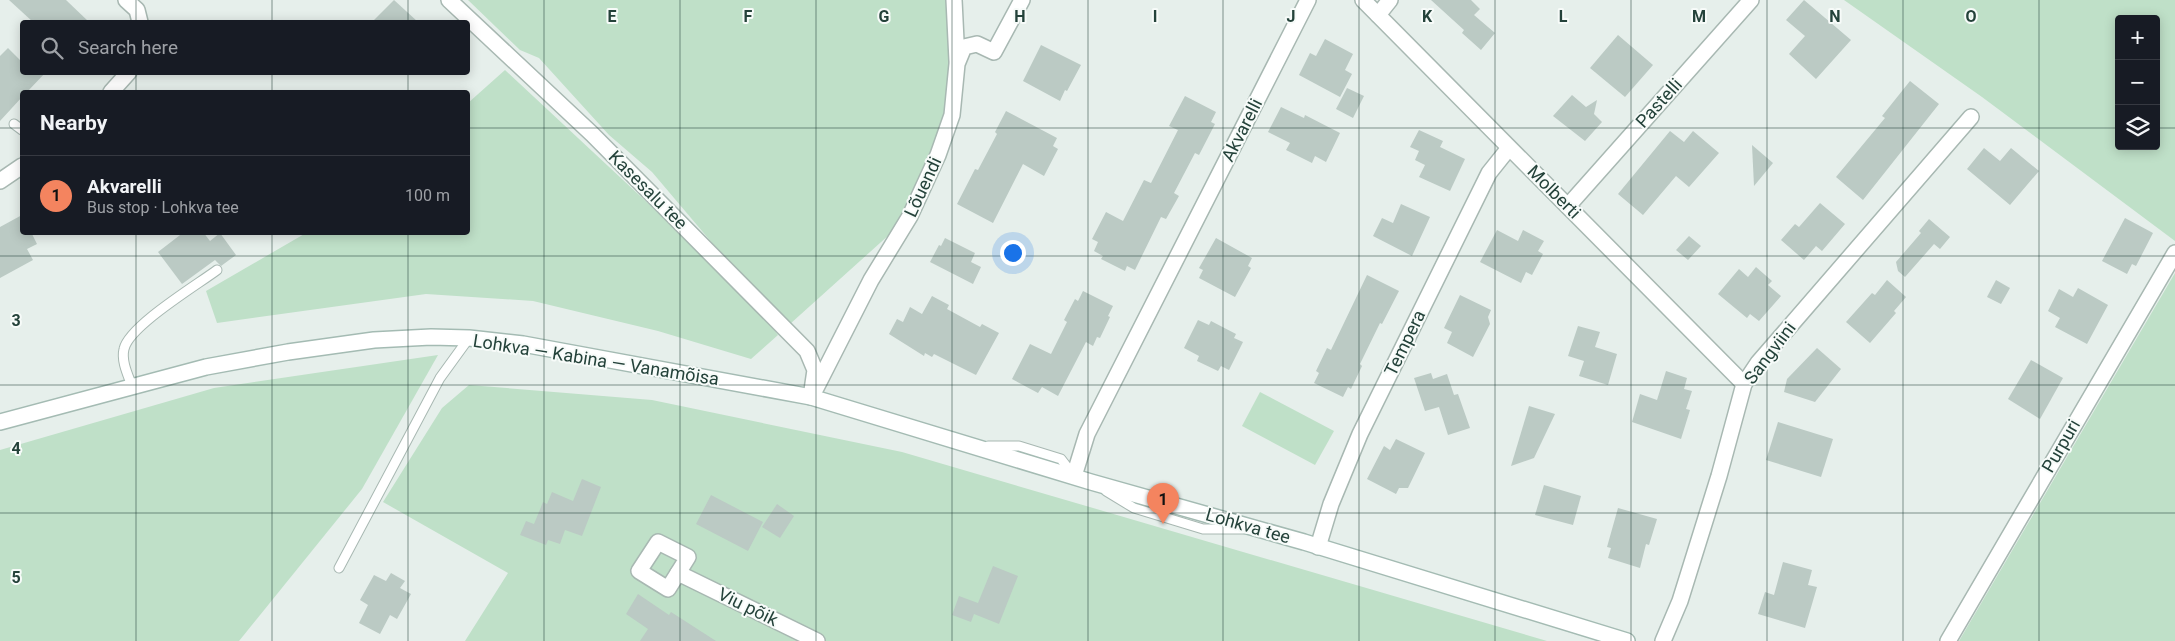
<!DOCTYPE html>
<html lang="en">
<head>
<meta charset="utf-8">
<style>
  body { margin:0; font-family:Roboto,sans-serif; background:#20242c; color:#f1f3f6 }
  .controls { position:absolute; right:15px; top:15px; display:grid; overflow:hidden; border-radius:5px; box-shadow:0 2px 12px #0003 }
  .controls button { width:45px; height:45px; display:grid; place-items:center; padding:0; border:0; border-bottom:1px solid #363941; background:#171b24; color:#f1f3f6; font:25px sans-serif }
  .you { position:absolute; left:1012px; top:252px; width:18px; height:18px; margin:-12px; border:4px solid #fff; border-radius:50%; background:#1a73e8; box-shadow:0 0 0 8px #1a73e833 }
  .badge { display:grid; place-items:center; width:32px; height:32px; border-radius:50%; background:#f4845f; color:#111; font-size:16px; font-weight:700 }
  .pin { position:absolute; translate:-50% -41px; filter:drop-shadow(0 1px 2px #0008) }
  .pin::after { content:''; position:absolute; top:26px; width:18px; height:15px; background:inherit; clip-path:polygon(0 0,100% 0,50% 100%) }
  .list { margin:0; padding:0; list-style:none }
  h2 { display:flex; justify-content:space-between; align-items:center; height:65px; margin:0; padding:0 20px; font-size:21px }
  h2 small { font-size:16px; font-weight:400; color:#9ea1a6 }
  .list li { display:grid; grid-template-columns:32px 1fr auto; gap:15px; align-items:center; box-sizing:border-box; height:80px; padding:0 20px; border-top:1px solid #363941 }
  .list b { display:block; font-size:19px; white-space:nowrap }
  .list p { margin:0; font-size:16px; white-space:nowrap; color:#9ea1a6 }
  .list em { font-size:16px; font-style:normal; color:#9ea1a6 }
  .icon { flex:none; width:28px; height:28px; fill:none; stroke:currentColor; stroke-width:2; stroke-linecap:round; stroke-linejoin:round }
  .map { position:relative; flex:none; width:2175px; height:641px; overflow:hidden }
  .search { position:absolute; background:#171b24; box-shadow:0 2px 12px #0003; left:20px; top:20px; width:450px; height:55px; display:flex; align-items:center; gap:12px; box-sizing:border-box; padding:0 18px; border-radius:5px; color:#9ea1a6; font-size:19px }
  .panel { position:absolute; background:#171b24; box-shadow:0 2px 12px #0003; left:20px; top:90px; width:450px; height:145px; border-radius:5px }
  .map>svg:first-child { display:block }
  .green { fill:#bfe0c8; fill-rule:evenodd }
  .building { fill:#bbcac4 }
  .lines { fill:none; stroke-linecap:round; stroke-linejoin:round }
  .lane-casing { stroke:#a8b8b2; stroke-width:11 }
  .street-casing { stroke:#a8b8b2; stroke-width:18 }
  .secondary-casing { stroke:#a4bbb3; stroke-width:18 }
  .lane { stroke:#fff; stroke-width:9 }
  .street { stroke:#fff; stroke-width:15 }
  .secondary { stroke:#fff; stroke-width:15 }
  .grid { fill:none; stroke:#24423a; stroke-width:1; stroke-opacity:0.55 }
  .labels { text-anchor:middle; stroke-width:4; stroke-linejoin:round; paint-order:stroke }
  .street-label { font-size:18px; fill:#24423a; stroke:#f7fbf9 }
  .grid-label { font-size:16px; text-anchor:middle; font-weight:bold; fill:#24423a; stroke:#f7fbf9; stroke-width:4; stroke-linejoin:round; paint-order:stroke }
</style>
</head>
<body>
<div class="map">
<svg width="2175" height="641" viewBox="0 0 2175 641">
  <rect width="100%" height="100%" fill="#e6efeb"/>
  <!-- green -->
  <g class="green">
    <polygon points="468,0 954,0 952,115 910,216 790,324 741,277 652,172 609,135 539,58 520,50"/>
    <path d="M1844,0h331v241l-193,-144zM2119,19h37v127h-37z"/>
    <polygon points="505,70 755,303 778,335 751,359 658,331 533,301 426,294 217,323 206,291 306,233 468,232 468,103"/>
    <polygon points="2175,273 2175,641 1959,641"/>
    <polygon points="438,355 362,489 239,641 0,641 0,450 214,388"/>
    <polygon points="469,385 652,400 902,452 1547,641 465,641 508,573 383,502 442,408"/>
    <polygon points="1260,392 1334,431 1315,465 1242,426"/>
  </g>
  <!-- building -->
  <g class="building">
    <polygon points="9,0 66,0 89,22 33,22"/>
    <polygon points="394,0 418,22 372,22"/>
    <polygon points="1431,0 1471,0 1480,9 1474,15 1495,33 1481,50 1462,33 1464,30"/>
    <polygon points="1804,0 1851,40 1816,79 1789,54 1805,36 1786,20"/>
    <polygon points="1618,35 1653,65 1625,97 1590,68"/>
    <polygon points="1325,39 1353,54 1345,70 1352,74 1340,97 1299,75 1310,53 1316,56"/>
    <polygon points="1041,45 1081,65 1067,91 1065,90 1060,101 1023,81"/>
    <polygon points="8,48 22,62 22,72 46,72 27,92 22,92 22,97 0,121 0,56"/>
    <polygon points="1910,81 1939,104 1863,200 1836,177 1885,118 1882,116"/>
    <polygon points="1347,88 1364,96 1353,118 1336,109"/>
    <polygon points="1572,95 1586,107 1597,100 1594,114 1602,122 1585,141 1553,116"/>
    <polygon points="1185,96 1216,112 1211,122 1215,124 1199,155 1195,153 1174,193 1179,196 1166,219 1161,217 1135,270 1127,266 1125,271 1101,259 1103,256 1094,251 1098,242 1092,239 1106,212 1123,221 1144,180 1151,183 1178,130 1169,126"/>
    <polygon points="1281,107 1304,118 1305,115 1340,133 1326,162 1315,156 1312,163 1286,150 1290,143 1268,132"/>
    <polygon points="1006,111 1057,138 1053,146 1058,149 1044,176 1023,164 993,223 957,204 975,169 978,170 997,134 995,132"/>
    <polygon points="1419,130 1443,141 1440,147 1465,159 1450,191 1419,177 1425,165 1415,160 1419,151 1410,147"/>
    <polygon points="1670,131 1684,142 1693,131 1719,153 1689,187 1676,176 1643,215 1618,194"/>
    <polygon points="1752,145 1773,163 1754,186"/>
    <polygon points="1984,148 2000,161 2011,148 2039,171 2010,205 1967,169"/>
    <polygon points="1820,203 1845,224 1822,251 1816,246 1804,260 1781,240 1795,224 1799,227"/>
    <polygon points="1401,204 1430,217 1412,256 1373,236 1382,218 1393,223"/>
    <polygon points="22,215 22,232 31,232 37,244 27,249 33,260 0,278 0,227"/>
    <polygon points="2125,218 2153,233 2136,266 2132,264 2127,274 2102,261"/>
    <polygon points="1929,219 1950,237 1940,249 1934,244 1905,277 1898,271 1896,262 1921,233 1919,231"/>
    <polygon points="1497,230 1518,241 1523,230 1544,241 1538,251 1543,254 1532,275 1526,272 1521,283 1480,262"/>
    <polygon points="184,232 203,232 210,241 220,233 236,255 221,266 215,260 182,284 158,252"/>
    <polygon points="1689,236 1701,246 1688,260 1676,250"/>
    <polygon points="945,238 975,253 971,262 981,267 973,284 930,262 939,245 941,246"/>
    <polygon points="1216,238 1252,258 1248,266 1251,268 1235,297 1199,278 1203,270 1199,268"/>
    <polygon points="1756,267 1772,281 1768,285 1781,296 1759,321 1750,314 1747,318 1718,294 1739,269 1748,277"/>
    <polygon points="1367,275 1399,291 1382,324 1380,323 1360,364 1362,366 1351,389 1348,387 1343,397 1314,383 1319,373 1316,371 1327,348 1331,350"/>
    <polygon points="1887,280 1906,297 1894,311 1896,313 1870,343 1846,322 1872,293 1875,295"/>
    <polygon points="1996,280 2010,288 2001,304 1987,297"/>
    <polygon points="2078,288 2108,305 2087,344 2055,327 2060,318 2048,311 2059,289 2073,297"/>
    <polygon points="1083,291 1113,306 1108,316 1110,317 1100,338 1097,337 1093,346 1086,342 1058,396 1042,387 1038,393 1012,379 1030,344 1051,354 1067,322 1064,320 1075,299 1078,301"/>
    <polygon points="1460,295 1491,310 1488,317 1490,324 1473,357 1447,343 1452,332 1444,328"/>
    <polygon points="932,296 949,305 947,309 980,327 982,324 999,333 976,375 934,354 932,357 925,353 924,356 889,334 897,319 903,322 910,307 922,314"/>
    <polygon points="1198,320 1209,325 1211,321 1236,334 1234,338 1243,342 1229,370 1221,366 1218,371 1197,361 1199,356 1184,348"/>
    <polygon points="1578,326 1600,332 1595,347 1617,354 1608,385 1579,376 1584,361 1568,356"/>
    <polygon points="1817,348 1841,369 1815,402 1784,392 1787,379"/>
    <polygon points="2031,360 2063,378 2040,419 2008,399"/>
    <polygon points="1666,371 1687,378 1684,389 1692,391 1686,409 1690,410 1681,439 1632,422 1640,394 1657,400"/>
    <polygon points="1431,373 1433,379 1447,374 1454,395 1458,394 1470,428 1448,435 1439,407 1425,411 1414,378"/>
    <polygon points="1529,406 1555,414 1534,458 1511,466"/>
    <polygon points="1778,422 1833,439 1821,477 1766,460"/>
    <polygon points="1396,439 1425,453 1408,488 1399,488 1396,494 1367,479 1384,446 1390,450"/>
    <polygon points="582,479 601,487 582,536 565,530 560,544 548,540 546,545 520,535 526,521 534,524 543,502 547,504 552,492 573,501"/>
    <polygon points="1544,485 1581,496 1573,525 1535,515"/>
    <polygon points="711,495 763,522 748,551 696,524"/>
    <polygon points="777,504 794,516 780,538 762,527"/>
    <polygon points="1618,508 1657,519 1649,545 1646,544 1640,568 1608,558 1611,548 1607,547"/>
    <polygon points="1783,562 1812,570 1808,585 1817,587 1805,628 1758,614 1765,592 1774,595"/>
    <polygon points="993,566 1018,576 999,624 974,614 971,622 952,615 959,596 978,603"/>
    <polygon points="391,573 405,581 400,588 411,594 397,619 390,615 380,634 359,623 368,605 360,600 374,575 386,581"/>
    <polygon points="638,594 669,615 671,612 716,641 640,641 648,629 626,614"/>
  </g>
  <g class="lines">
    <defs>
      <g id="lane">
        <polyline points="14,124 22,130"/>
        <path d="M132,386c-4,-11 -11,-25 -8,-37 5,-23 73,-64 93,-79"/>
        <polyline points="988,446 1019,446 1061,459 1074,476"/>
        <polyline points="1106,491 1134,508 1203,529 1243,529"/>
        <polyline points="339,568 440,378 469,338"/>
      </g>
      <g id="street">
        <polyline points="126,0 137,10 140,22"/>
        <polyline points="449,0 592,134 807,351 815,370 811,397"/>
        <polyline points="954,0 957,61"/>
        <polyline points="1363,0 1744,384"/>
        <polyline points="1378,15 1390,0"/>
        <polyline points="111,92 129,72"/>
        <polyline points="0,181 22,166"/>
        <polyline points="1568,206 1751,0"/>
        <polyline points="816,388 871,280 910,216 938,155 952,115 957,64 964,47 977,44 994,52 1022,0"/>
        <polyline points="1074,476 1087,434 1308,0"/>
        <polygon points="658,542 688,557 668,589 639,571"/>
        <polyline points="1318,547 1331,504 1360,434 1489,173 1509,148"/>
        <polyline points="678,573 817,641"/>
        <polyline points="1663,641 1680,601 1719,476 1744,384 1758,363 1971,117"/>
        <polyline points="1948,641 2175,253"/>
      </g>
      <polyline id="secondary" points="0,422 206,367 288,352 374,340 431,337 469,338 523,344 811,397 1091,482 1304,542 1627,641"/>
    </defs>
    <!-- lane casing -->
    <use href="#lane" class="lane-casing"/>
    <!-- street casing -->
    <use href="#street" class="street-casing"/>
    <!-- secondary casing -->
    <use href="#secondary" class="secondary-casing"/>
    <!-- lane -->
    <use href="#lane" class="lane"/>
    <!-- street -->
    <use href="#street" class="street"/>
    <!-- secondary -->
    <use href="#secondary" class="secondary"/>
  </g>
  <!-- grid -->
  <path class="grid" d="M136,0v22M272,0v22M408,0v22M544,0v641M680,0v641M816,0v641M952,0v641M1088,0v641M1223,0v641M1359,0v641M1495,0v641M1631,0v641M1767,0v641M1903,0v641M2039,0v641M136,72v20M272,72v20M408,72v20M0,128h22M468,128h1651M2156,128h19M136,232v409M272,232v409M408,232v409M0,256h2175M0,385h2175M0,513h2175"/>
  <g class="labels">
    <!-- street labels -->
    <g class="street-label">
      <text transform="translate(1659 103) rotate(-48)" y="6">Pastelli</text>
      <text transform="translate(1242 130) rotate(-63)" y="6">Akvarelli</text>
      <text transform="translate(923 187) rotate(-65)" y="6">Lõuendi</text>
      <text transform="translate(648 190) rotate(45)" y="6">Kasesalu tee</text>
      <text transform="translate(1554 192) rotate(45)" y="6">Molberti</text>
      <text transform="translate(1405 343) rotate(-64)" y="6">Tempera</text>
      <text transform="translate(1770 353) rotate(-53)" y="6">Sangviini</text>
      <text transform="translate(596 360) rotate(9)" y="6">Lohkva — Kabina — Vanamõisa</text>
      <text transform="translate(2061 446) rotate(-60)" y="6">Purpuri</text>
      <text transform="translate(1248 526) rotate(16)" y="6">Lohkva tee</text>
      <text transform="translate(748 607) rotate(26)" y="6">Viu põik</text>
    </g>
  </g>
  <g class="grid-label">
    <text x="612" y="22">E</text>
    <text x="748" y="22">F</text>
    <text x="884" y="22">G</text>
    <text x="1020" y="22">H</text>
    <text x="1155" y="22">I</text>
    <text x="1291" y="22">J</text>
    <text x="1427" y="22">K</text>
    <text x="1563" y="22">L</text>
    <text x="1699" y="22">M</text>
    <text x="1835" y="22">N</text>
    <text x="1971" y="22">O</text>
    <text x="16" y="326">3</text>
    <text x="16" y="454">4</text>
    <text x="16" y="583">5</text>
  </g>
</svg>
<div class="controls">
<button>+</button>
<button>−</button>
<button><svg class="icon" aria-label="layers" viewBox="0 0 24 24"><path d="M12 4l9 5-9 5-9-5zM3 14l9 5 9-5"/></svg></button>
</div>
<div class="you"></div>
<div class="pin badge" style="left:1163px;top:524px">1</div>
<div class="search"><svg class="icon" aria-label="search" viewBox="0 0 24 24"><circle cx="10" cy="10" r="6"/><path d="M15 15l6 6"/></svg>Search here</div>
<section class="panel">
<h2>Nearby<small></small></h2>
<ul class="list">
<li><span class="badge">1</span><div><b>Akvarelli</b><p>Bus stop · Lohkva tee</p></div><em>100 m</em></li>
</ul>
</section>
</div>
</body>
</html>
